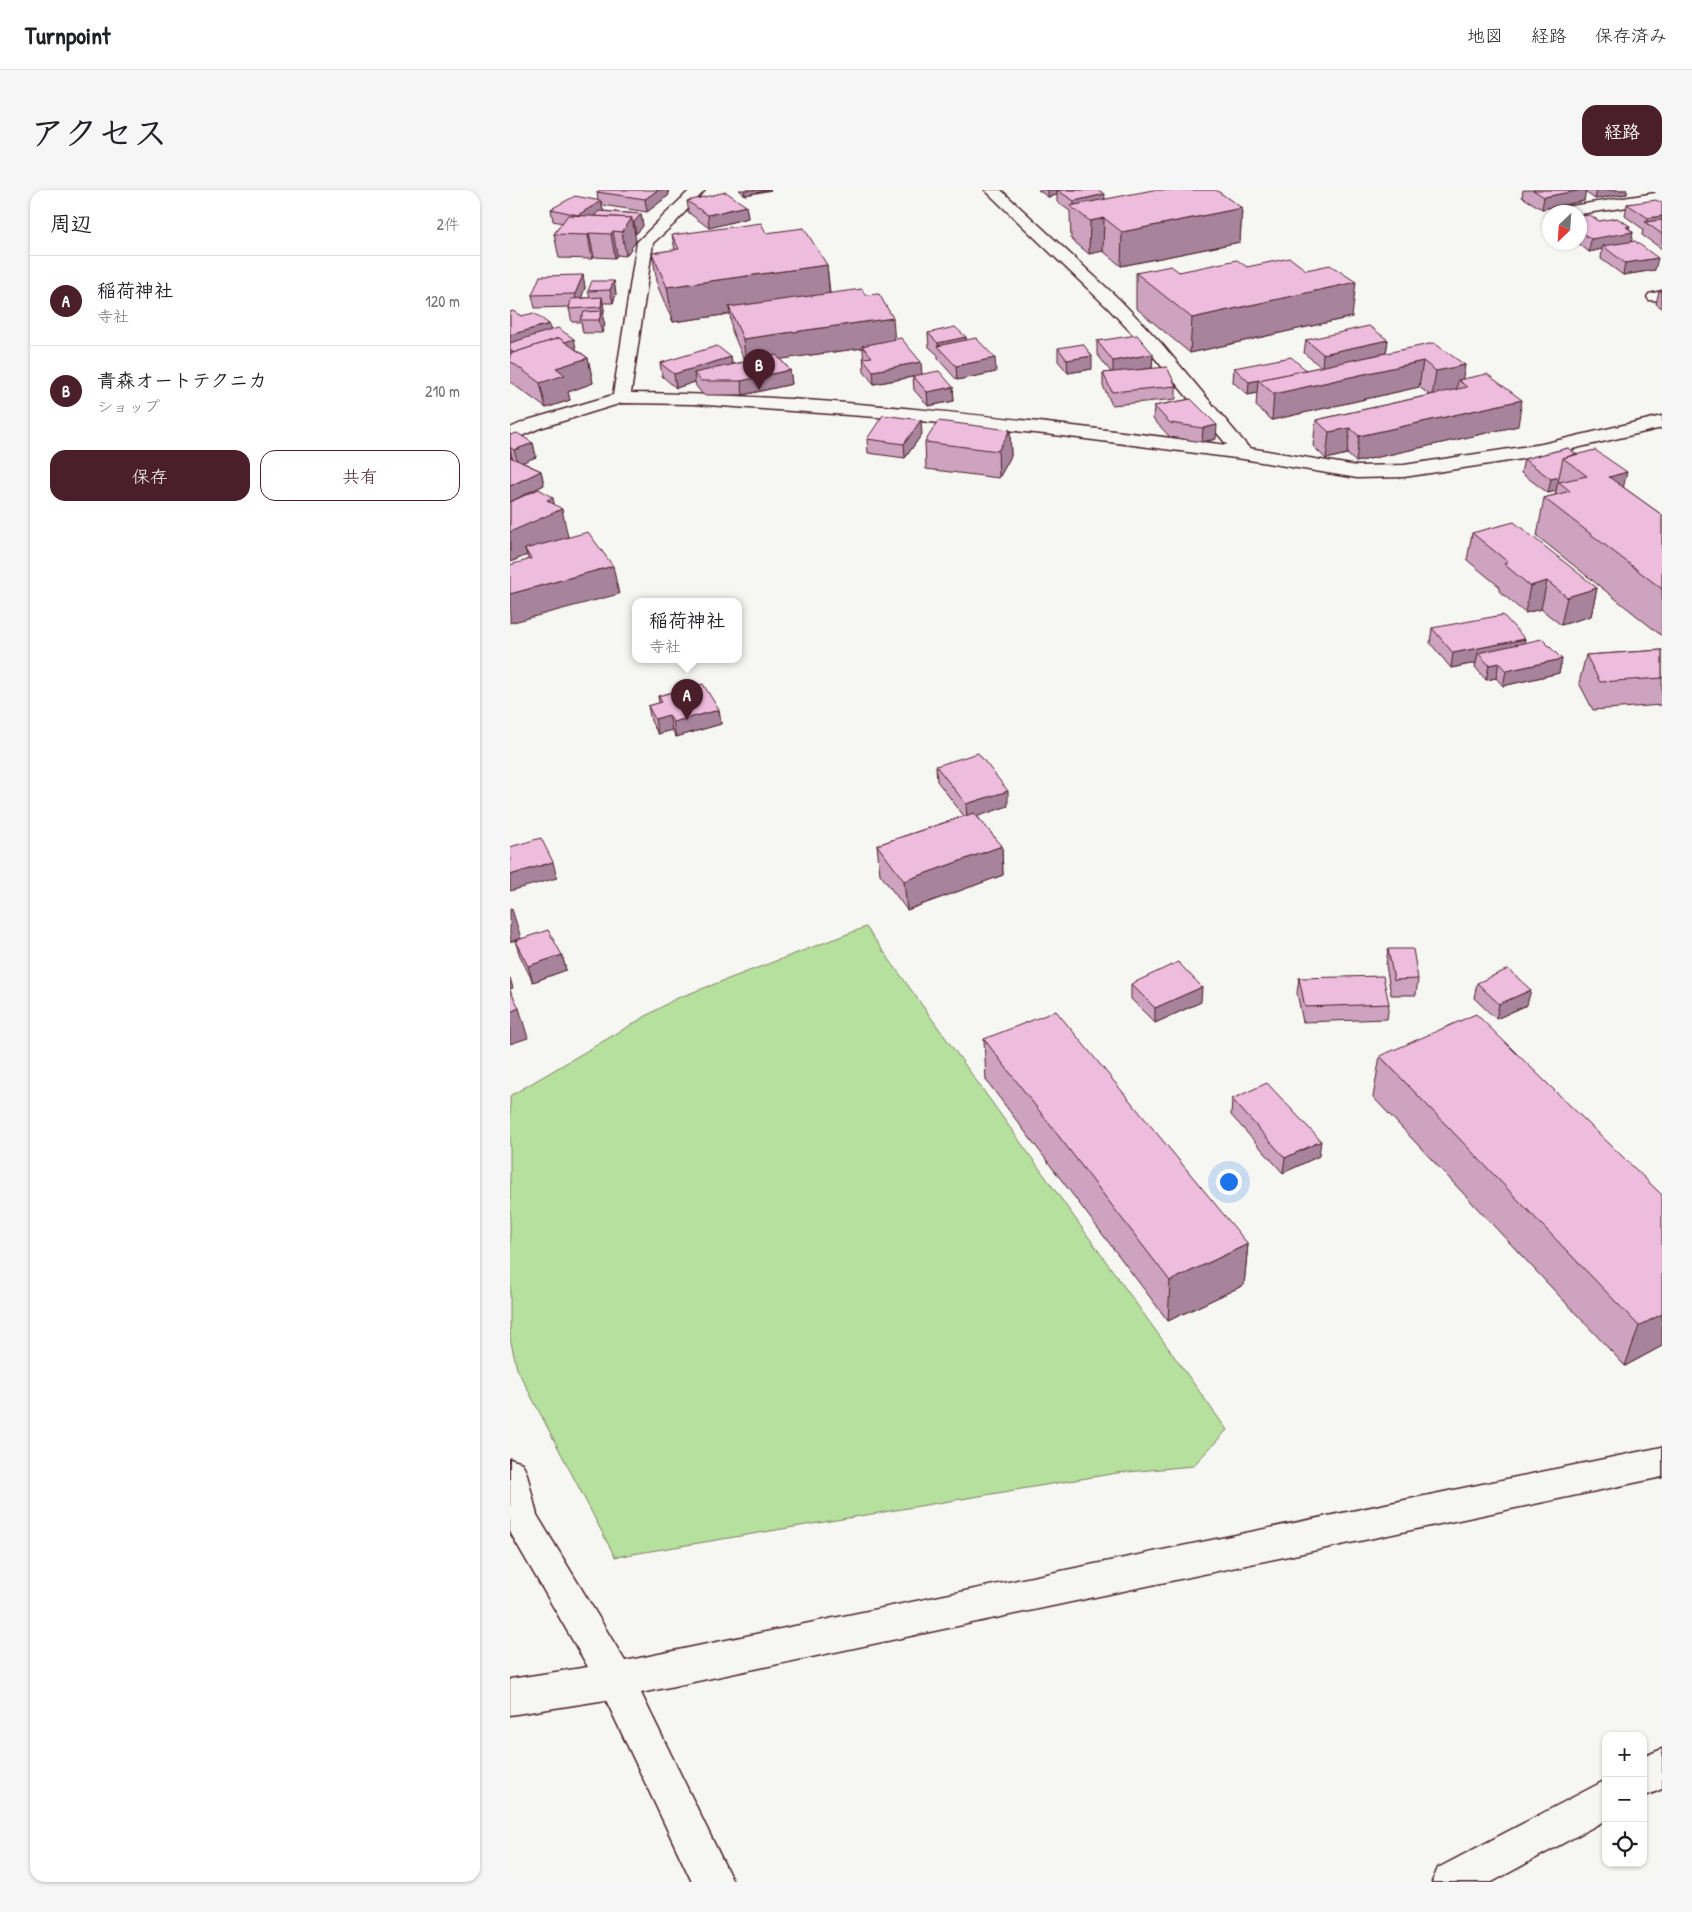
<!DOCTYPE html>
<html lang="ja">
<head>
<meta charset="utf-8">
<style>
  body { margin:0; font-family:"Patrick Hand","Klee One",sans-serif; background:#f6f6f6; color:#202124 }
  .controls { position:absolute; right:15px; bottom:15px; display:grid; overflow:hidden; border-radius:10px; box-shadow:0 1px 4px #0004 }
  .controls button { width:45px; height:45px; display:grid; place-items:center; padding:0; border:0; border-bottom:1px solid #e0e0e0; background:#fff; color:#202124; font:25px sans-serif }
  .compass { position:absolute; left:1032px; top:15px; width:45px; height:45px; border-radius:50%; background:#fff; box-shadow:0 1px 4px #0004; rotate:205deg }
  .you { position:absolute; left:718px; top:991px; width:18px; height:18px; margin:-12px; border:4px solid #fff; border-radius:50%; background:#1a73e8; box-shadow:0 0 0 8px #1a73e833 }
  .badge { display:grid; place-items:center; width:32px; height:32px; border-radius:50%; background:#4a1f2b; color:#fff; font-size:16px; font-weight:700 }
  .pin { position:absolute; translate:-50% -41px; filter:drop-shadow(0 1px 2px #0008) }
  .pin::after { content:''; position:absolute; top:26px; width:18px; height:15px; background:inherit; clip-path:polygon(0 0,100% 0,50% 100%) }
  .popup { position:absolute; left:122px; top:408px; width:110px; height:65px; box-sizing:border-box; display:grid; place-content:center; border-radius:10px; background:#fff; filter:drop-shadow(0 1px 4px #0005); font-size:16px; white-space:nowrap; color:#757577 }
  .popup b { font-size:19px; color:#202124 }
  .popup::after { content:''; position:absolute; left:50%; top:100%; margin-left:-10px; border:10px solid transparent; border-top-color:#fff }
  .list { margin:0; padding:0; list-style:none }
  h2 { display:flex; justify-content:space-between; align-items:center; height:65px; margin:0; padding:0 20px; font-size:21px }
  h2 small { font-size:16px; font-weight:400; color:#757577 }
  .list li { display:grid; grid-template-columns:32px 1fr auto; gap:15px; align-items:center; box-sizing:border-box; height:90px; padding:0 20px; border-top:1px solid #e0e0e0 }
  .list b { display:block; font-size:19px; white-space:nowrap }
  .list p { margin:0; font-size:16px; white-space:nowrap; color:#757577 }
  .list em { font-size:16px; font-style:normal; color:#757577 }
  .actions { display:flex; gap:10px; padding:15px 20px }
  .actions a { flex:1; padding:11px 0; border:1px solid #4a1f2b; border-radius:15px; text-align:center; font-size:18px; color:#4a1f2b }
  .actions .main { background:#4a1f2b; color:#fff }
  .icon { flex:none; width:28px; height:28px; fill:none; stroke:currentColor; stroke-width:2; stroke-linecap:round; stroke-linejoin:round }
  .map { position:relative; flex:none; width:1152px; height:1692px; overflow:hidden; border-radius:15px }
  header { display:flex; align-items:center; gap:30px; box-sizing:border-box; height:70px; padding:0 25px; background:#fff; border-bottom:1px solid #e0e0e0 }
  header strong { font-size:24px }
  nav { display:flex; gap:28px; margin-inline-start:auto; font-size:18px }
  .intro { display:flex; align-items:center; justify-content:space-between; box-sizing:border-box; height:120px; padding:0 30px }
  h1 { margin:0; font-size:35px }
  .button { padding:12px 22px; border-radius:15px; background:#4a1f2b; color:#fff; font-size:18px; font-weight:700 }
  main { display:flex; gap:30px; padding:0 30px }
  aside { flex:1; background:#fff; border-radius:15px; box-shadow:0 1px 4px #0004 }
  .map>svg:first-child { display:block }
  .green { fill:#b5e09d; stroke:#808064 }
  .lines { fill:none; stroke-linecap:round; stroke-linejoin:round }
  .minor-casing { stroke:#4a1f2b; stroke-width:3 }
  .minor { fill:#f6f6f2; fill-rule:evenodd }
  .wall { fill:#cda3bf; stroke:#4a1f2b }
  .shaded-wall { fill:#a7849b; stroke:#4a1f2b }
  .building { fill:#eebdde; stroke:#4a1f2b }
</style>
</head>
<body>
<header>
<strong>Turnpoint</strong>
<nav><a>地図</a><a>経路</a><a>保存済み</a></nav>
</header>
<div class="intro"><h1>アクセス</h1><a class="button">経路</a></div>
<main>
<aside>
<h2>周辺<small>2件</small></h2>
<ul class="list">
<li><span class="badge">A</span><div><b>稲荷神社</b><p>寺社</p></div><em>120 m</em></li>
<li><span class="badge">B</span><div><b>青森オートテクニカ</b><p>ショップ</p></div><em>210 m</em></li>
</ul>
<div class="actions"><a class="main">保存</a><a>共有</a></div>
</aside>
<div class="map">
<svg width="1152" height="1692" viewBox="0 0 1152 1692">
  <rect width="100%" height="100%" fill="#f6f6f2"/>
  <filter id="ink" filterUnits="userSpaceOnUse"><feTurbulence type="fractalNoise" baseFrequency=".02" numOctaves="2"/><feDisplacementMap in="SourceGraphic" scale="10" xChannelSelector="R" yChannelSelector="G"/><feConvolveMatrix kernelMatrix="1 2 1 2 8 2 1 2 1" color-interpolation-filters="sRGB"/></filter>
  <g filter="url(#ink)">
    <!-- green -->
    <polygon class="green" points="356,737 717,1240 683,1276 607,1283 105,1367 7,1179 0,1148 0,906 165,809"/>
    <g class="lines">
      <defs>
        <g id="minor">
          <path d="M180,0h15l-31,34 -21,19 -22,150c199,2 398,27 596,52l-78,-94 -41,-43 -123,-118h16l119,110 41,43 88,105 108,18 47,-1 138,-21 120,-28v12l-120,28 -138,21 -47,1 -114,-19 -189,-24 -163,-17 -198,-14 -71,-1 -82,25 -30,13v-13l18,-8 85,-25 24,-153z"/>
          <polygon points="1152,2 1152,12 1070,24 1070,22 1047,22 1050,19 1055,17"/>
          <polygon points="1152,101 1152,111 1139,110 1137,107 1139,104"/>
          <polygon points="1152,1257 1152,1287 131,1503 223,1692 182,1692 96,1510 0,1525 0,1489 78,1477 0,1342 0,1269 12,1273 17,1284 27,1325 115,1471"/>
          <polygon points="1152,1559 1152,1599 1133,1607 1133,1567"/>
          <polygon points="1096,1590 1096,1630 982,1692 922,1692 928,1678"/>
        </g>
      </defs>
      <!-- minor casing -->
      <use href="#minor" class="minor-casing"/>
      <!-- minor -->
      <use href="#minor" class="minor"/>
    </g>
    <!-- wall -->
    <g class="wall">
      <polygon points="229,0 261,0 235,5"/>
      <polygon points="528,0 588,0 594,9 732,18 730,52 611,76 593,61 579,64 561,49 560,21 547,12 547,5 538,7"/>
      <polygon points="1013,0 1117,0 1117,4 1085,9 1075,2 1074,11 1032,19 1012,7"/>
      <polygon points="87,2 159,5 137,22 92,15 93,21 131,24 133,36 126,44 124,44 126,51 116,66 107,65 105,68 84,67 82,69 49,68 44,44 52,33 43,31 41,19 88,11"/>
      <polygon points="177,11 236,16 238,28 199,38 179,23"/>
      <polygon points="1152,13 1152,59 1132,45 1133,39 1115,26 1117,14"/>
      <polygon points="1070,26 1119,39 1123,42 1121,52 1145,80 1113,85 1091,69 1092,59 1079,62 1067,52 1070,52"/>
      <polygon points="256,43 317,75 320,103 385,149 412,184 443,197 444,211 418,216 404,200 403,187 364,194 354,182 353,158 270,169 280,180 282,194 233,205 193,205 186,196 185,192 166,198 152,186 150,173 221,167 222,174 235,172 222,141 220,124 163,132 148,97 142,63 165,60 162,45"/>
      <polygon points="737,77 842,127 680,163 626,118 626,83 669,82"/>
      <polygon points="73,85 75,98 71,108 80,108 78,101 104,91 106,104 103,113 93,113 94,120 93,129 95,134 92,143 73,143 71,132 62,132 59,119 60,117 25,118 22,105"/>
      <polygon points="1149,101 1152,101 1152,118 1146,114"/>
      <polygon points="0,122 11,126 39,134 40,140 78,168 83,193 58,202 60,210 36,218 0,192"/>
      <polygon points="418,143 456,147 456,150 486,182 447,190 428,169 428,165 419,157"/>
      <polygon points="796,150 878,150 876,163 955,175 952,189 1008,236 846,272 837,264 816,269 803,256 806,230 920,205 909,197 762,230 746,216 747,203 738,205 723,192 724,178 796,180 811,177 794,163"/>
      <polygon points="587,151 643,164 642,178 628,180 666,196 666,209 602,215 593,196 593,183 601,182 587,164"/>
      <polygon points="548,158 582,179 558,183 548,171"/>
      <polygon points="681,209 706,249 692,252 660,247 643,229 644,216"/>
      <polygon points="500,240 501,266 489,288 416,279 415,252"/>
      <polygon points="412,244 395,268 358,263 357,249"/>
      <polygon points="0,245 23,253 26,267 12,272 31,281 34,295 7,309 45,315 58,347 52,349 109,404 18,370 17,365 0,372"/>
      <polygon points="1058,258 1113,297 1152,325 1152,446 1027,346 1034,308 1045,305 1046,301 1038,303 1011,283 1014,269"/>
      <polygon points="962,343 1087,398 1081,426 1051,435 1031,419 1015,423 989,401 990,397 957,370"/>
      <polygon points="922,438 1015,449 1014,453 1052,469 1049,483 993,496 986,488 976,490 965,477 966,473 941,478 920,453"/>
      <polygon points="1152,460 1152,515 1083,520 1069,493 1076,465"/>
      <polygon points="148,506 209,520 211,534 166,547 162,540 148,544 141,531 138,516 149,513"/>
      <polygon points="426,576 498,616 467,626 492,656 493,685 397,720 370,684 367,655 454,626 427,591"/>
      <polygon points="5,751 52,765 56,780 23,792 10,766"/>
      <polygon points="878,759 908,789 906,805 881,805 876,775"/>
      <polygon points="789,788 879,814 877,829 793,832 787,803"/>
      <polygon points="967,793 1017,815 986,829 964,808"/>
      <polygon points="621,794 691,812 645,833 621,809"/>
      <polygon points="474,849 738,1054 734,1095 658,1131 476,890"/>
      <polygon points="870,866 1152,1156 1115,1176 863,907"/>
      <polygon points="722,909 809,966 773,983 721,925"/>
    </g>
    <!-- shaded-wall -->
    <g class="shaded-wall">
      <polygon points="148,0 158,0 159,5 137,22 135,9"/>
      <polygon points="234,0 261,0 235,5"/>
      <polygon points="538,0 570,0 547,0 547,5 538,7"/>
      <polygon points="1071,0 1076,0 1074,11 1032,19 1034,7"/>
      <polygon points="1087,0 1117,0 1117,4 1085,9"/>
      <polygon points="595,4 594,16 564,19 564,11"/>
      <polygon points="91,11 94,24 70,37 68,25"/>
      <polygon points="236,16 238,28 199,38 198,25"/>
      <polygon points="732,18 730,52 611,76 612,42"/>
      <polygon points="131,24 133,36 126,44 124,32"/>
      <polygon points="1152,26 1152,38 1137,34 1138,28"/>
      <polygon points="122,28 126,51 116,66 112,42"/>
      <polygon points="594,28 593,61 579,64 580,31"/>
      <polygon points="1120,36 1118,43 1123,42 1121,55 1093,56 1092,59 1079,62 1081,49 1116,37"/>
      <polygon points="103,41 107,65 105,68 101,44"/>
      <polygon points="79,43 84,67 82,69 78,45"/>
      <polygon points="1148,68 1145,80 1113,85 1115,73"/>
      <polygon points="317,75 320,110 219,117 220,124 163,132 157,97"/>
      <polygon points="73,85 75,98 68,117 65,104"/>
      <polygon points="104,91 106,104 103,113 100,100"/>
      <polygon points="846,92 842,127 680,163 682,128"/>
      <polygon points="92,107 94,120 93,129 95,134 92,143 89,130 92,122 91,117"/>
      <polygon points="383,128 385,154 352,156 353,158 236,174 233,149"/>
      <polygon points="39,134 42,147 0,159 0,145"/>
      <polygon points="456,147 456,160 429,157 428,153"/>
      <polygon points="64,149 67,162 30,159"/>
      <polygon points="878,150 876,163 812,177 813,164"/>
      <polygon points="643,164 642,178 603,184 603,171"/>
      <polygon points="582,166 582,179 558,183 557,170"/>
      <polygon points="221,167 223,181 184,183 185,192 166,198 164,184"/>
      <polygon points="78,168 83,193 58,202 60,210 36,218 30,193 46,178"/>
      <polygon points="485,168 486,182 447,190 446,176"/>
      <polygon points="913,171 909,197 762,230 764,204"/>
      <polygon points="411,172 412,185 364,194 363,181"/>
      <polygon points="955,175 952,193 948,190 946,202 922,207 926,181"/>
      <polygon points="280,180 282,194 233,205 231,191"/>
      <polygon points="796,180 748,190 747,203 738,205 739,192"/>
      <polygon points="443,197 444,211 418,216 417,202"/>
      <polygon points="1012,210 1008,236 846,272 849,246"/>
      <polygon points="411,230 412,244 395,268 394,254"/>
      <polygon points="707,235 706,249 692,252 693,238"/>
      <polygon points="840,238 837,264 816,269 819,242"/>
      <polygon points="500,240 501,266 489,288 488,261"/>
      <polygon points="23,253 26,267 8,274 4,260"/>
      <polygon points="0,258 3,271 0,272"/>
      <polygon points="31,281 34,295 0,312 0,296"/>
      <polygon points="1117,282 1108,320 1099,287"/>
      <polygon points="1049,287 1046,301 1038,303 1041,289"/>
      <polygon points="43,308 46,322 52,319 58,347 19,364 15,359 17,365 0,372 0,342 37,310"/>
      <polygon points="103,376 109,404 0,433 0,404"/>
      <polygon points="1037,391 1031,419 1015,423 1020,396"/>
      <polygon points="1087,398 1081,426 1051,435 1057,407"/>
      <polygon points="1015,449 1012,464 968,463 966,473 941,478 943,463"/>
      <polygon points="1052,469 1049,483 993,496 996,481"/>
      <polygon points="989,473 986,488 976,490 979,475"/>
      <polygon points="209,520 211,534 166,547 163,532"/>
      <polygon points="159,525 162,540 148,544 145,529"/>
      <polygon points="498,601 498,616 457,630 456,614"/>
      <polygon points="492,656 493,685 397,720 394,691"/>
      <polygon points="43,672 47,688 0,701 0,685"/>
      <polygon points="0,719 2,719 11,748 0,752"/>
      <polygon points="52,765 56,780 23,792 18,776"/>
      <polygon points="0,788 3,798 0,799"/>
      <polygon points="692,797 691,812 645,833 645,818"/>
      <polygon points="1021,800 1017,815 986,829 989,814"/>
      <polygon points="9,818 18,848 0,854 0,822"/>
      <polygon points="811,951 809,966 773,983 775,968"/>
      <polygon points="738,1054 734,1095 658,1131 660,1091"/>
      <polygon points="1152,1124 1152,1156 1115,1176 1129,1136"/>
    </g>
    <!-- building -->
    <g class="building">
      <polygon points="90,0 148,0 135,9 87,2"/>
      <polygon points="547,0 588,0 595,4 564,11"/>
      <polygon points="643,0 706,0 732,18 612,42 594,28 580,31 560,16"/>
      <polygon points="1023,0 1071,0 1034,7"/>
      <polygon points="216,2 236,16 198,25 177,11"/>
      <polygon points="65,6 91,11 68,25 41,19"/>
      <polygon points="1146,10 1152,13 1152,26 1138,28 1117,14"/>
      <polygon points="89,21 131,24 124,32 122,32 122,28 84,26"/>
      <polygon points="58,25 122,28 112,42 103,41 101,44 79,43 78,45 44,44"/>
      <polygon points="1080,25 1089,31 1107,28 1120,36 1116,37 1123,42 1081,49 1070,41 1070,26"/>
      <polygon points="1152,30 1152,44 1135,32"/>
      <polygon points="251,33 256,43 294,38 317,75 157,97 142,63 169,59 162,45"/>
      <polygon points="1125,51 1148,68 1115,73 1093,56"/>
      <polygon points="780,68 796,80 820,75 846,92 682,128 626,83 661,76 669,82 727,70 737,77"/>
      <polygon points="73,85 65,104 22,105 30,86"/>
      <polygon points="82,91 104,91 100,100 78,101"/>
      <polygon points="352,99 355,105 369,104 383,128 233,149 219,117"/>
      <polygon points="92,107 91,117 59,119 61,109"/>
      <polygon points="3,121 11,126 24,123 39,134 0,145 0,122"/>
      <polygon points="92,121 89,130 70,130 74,122"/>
      <polygon points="859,136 878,150 813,164 796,150"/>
      <polygon points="445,137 456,147 428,153 418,143"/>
      <polygon points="48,138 64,149 55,152 49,148 0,164 3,162 0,160 0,153"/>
      <polygon points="627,145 643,164 603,171 587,151"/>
      <polygon points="49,148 78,168 46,178 55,185 30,193 0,171 0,164"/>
      <polygon points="391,148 411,172 363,181 353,168 362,167 352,156"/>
      <polygon points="466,148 485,168 446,176 427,156"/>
      <polygon points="924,153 955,175 926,181 913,171 764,204 748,190"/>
      <polygon points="573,154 582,166 557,170 548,158"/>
      <polygon points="207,156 221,167 164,184 150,173"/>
      <polygon points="266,165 280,180 231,191 191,191 184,183"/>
      <polygon points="781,167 796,180 739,192 724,178"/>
      <polygon points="657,177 666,196 602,202 593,183"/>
      <polygon points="429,181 443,197 417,202 403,186"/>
      <polygon points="977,184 1012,210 849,246 840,238 819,242 806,230 957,197 948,190"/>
      <polygon points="681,209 707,235 693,238 660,233 644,216"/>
      <polygon points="373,225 411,230 394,254 357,249"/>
      <polygon points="428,231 500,240 488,261 415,252"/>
      <polygon points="7,243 23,253 4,260 0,257 0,245"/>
      <polygon points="1058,258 1066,264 1053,268 1049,287 1041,289 1014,269"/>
      <polygon points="1085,260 1117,282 1099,287 1152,325 1152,399 1034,308 1060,301 1049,292 1077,286 1053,268"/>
      <polygon points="0,267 31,281 0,296"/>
      <polygon points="29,299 43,308 37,310 52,319 0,342 0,312"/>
      <polygon points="1004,332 1087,398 1057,407 1037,391 1020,396 994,374 998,372 962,343"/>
      <polygon points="78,342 103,376 0,404 0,375 21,369 15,359"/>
      <polygon points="993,425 1015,449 943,463 922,438"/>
      <polygon points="1032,449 1052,469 996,481 989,473 979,475 968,463"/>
      <polygon points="1152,460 1152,488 1090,492 1076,465"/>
      <polygon points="193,494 209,520 163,532 159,525 145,529 138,516 152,512 148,506"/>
      <polygon points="468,563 498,601 456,614 426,576"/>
      <polygon points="464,623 492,656 394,691 367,655"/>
      <polygon points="31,648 43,672 0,685 0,657"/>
      <polygon points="38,740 52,765 18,776 5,751"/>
      <polygon points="878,759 903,759 908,789 884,790"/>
      <polygon points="668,772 692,797 645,818 621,794"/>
      <polygon points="998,779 1021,800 989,814 967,793"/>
      <polygon points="873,786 879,814 795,817 789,788"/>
      <polygon points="0,800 9,818 0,822"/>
      <polygon points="546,821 738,1054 660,1091 474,849"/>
      <polygon points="966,824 1152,1005 1152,1124 1129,1136 870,866"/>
      <polygon points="757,893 811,951 775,968 722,909"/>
    </g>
  </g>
</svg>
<div class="controls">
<button>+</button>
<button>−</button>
<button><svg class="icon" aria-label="locate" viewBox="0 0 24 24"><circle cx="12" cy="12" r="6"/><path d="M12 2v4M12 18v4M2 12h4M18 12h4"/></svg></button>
</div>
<svg class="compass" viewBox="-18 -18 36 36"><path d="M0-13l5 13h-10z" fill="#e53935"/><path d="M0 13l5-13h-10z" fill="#757577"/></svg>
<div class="you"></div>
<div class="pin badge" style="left:177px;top:530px">A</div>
<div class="popup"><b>稲荷神社</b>寺社</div>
<div class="pin badge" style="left:249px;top:200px">B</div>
</div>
</main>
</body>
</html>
